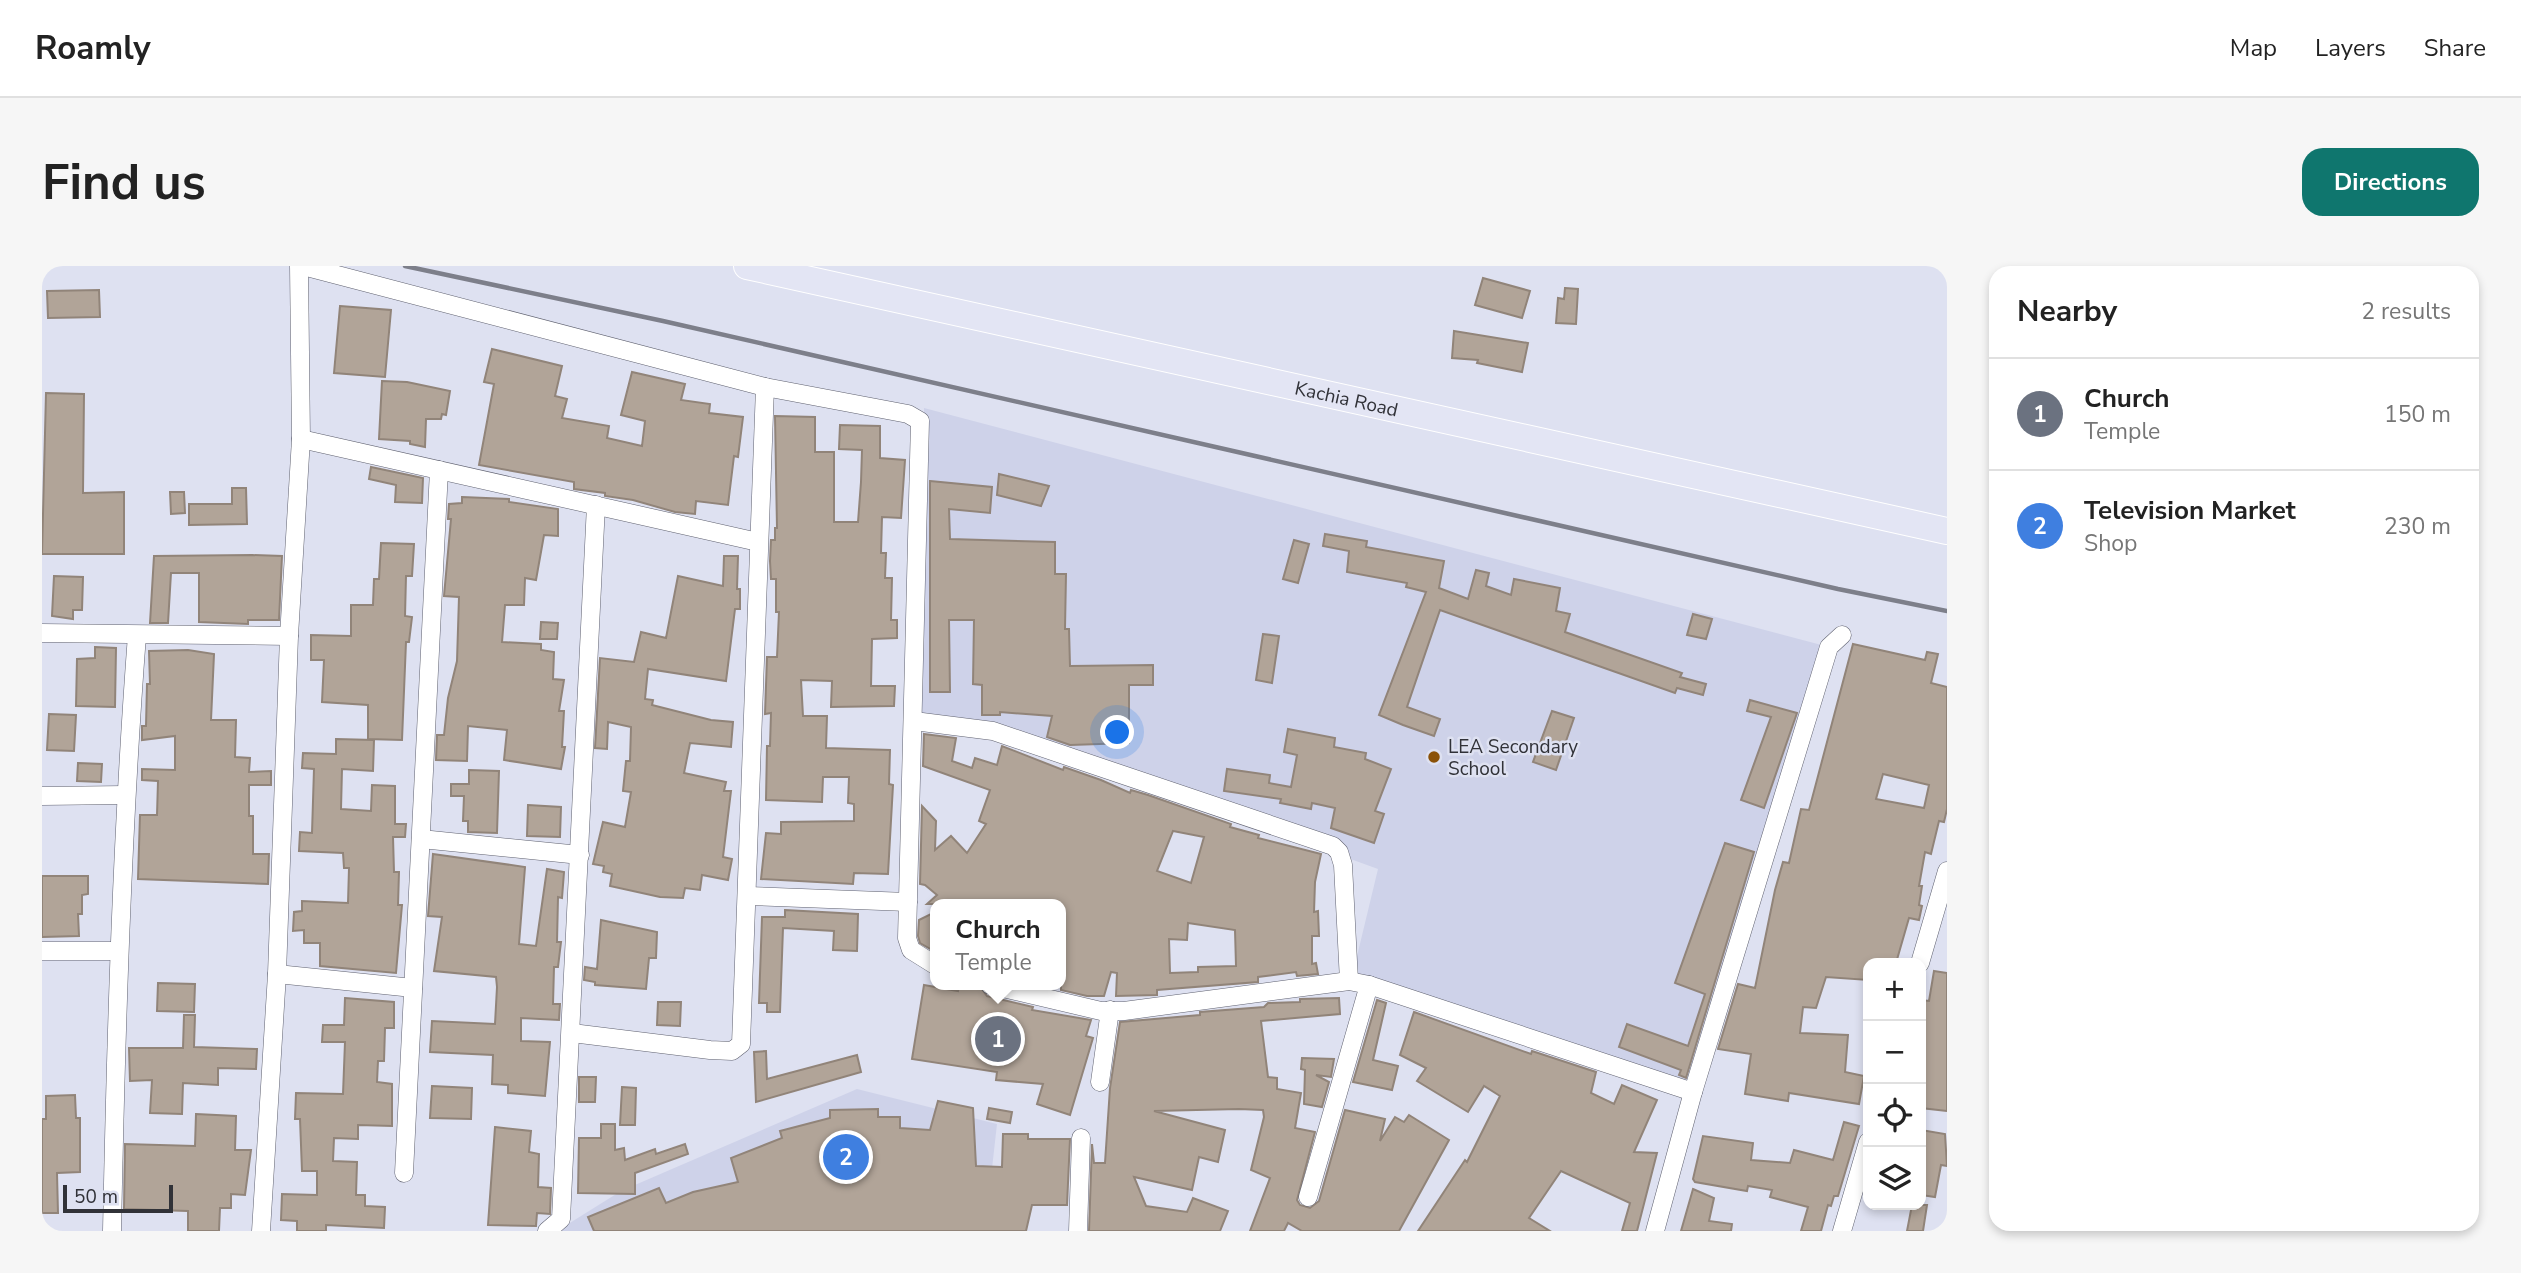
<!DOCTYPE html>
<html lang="en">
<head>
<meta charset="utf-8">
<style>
  body { margin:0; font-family:"Nunito Sans",sans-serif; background:#f6f6f6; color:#222 }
  .controls { position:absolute; right:21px; bottom:21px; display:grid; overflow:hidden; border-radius:14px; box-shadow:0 4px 10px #0003 }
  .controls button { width:63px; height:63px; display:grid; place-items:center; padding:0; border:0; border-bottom:2px solid #e0e0e0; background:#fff; color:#222; font:35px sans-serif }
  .scale { position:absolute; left:21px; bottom:18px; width:110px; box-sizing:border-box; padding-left:7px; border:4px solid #313238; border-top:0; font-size:19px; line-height:24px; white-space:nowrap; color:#313238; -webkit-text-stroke:5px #dee1f1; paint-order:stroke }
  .you { position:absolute; left:1076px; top:467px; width:24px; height:24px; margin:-18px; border:5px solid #fff; border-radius:50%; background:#1a73e8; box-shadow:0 0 0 10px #1a73e833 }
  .badge { display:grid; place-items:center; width:46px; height:46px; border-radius:50%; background:#0f766e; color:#fff; font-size:23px; font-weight:700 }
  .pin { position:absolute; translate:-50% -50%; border:4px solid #fff; box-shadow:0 2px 7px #0006 }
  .popup { position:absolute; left:888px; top:633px; width:136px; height:91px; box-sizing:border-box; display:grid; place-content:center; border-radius:14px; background:#fff; filter:drop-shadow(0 2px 5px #0005); font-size:23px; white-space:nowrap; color:#767676 }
  .popup b { font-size:26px; color:#222 }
  .popup::after { content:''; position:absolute; left:50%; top:100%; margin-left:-14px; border:14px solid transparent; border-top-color:#fff }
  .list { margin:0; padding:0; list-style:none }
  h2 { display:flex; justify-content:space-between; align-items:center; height:91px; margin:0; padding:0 28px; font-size:30px }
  h2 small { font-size:23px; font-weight:400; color:#767676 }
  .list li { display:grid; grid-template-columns:46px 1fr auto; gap:21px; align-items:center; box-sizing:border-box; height:112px; padding:0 28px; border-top:2px solid #e0e0e0 }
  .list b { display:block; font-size:26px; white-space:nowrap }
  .list p { margin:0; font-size:23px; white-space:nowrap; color:#767676 }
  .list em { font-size:23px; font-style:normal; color:#767676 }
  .icon { flex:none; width:38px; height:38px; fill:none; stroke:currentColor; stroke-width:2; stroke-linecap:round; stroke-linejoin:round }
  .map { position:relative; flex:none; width:1905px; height:965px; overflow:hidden; border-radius:21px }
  header { display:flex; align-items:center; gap:42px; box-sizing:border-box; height:98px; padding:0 35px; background:#fff; border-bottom:2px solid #e0e0e0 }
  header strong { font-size:33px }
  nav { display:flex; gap:38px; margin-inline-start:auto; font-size:24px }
  .intro { display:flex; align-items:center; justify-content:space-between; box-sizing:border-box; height:168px; padding:0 42px }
  h1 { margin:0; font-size:49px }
  .button { padding:18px 32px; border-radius:21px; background:#0f766e; color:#fff; font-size:24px; font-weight:700 }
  main { display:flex; gap:42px; padding:0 42px }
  aside { flex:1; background:#fff; border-radius:21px; box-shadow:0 4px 10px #0003 }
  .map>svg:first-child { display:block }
  .built { fill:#ced2e9 }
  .building { fill:#b1a498; stroke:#918479; stroke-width:2; fill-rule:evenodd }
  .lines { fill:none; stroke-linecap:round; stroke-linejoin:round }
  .street-casing { stroke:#606270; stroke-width:19 }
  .primary-casing { stroke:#fff; stroke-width:28 }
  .street { stroke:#fff; stroke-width:18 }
  .primary { stroke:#e3e5f4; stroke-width:26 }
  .rail { stroke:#7d7f8a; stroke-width:4.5 }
  .poi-dot { fill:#8a5108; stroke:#dee1f1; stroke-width:2.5 }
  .labels { text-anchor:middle; stroke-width:5; stroke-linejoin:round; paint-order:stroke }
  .street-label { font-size:19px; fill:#313238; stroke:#dee1f1 }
  .poi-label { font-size:19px; fill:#313238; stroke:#dee1f1; text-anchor:start }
</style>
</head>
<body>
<header>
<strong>Roamly</strong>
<nav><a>Map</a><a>Layers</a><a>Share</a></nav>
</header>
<div class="intro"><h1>Find us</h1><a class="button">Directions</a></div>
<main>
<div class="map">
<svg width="1905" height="965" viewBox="0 0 1905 965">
  <rect width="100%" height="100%" fill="#dee1f1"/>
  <!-- built -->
  <g class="built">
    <polygon points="882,142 1787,381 1651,826 1310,711 1336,603 976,472 877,458"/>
    <polygon points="815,823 955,858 943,965 515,965 579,925"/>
  </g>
  <!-- building -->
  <g class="building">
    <polygon points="1441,12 1488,25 1480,52 1433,39"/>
    <polygon points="1523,22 1536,23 1534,58 1514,57 1516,32 1522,33"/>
    <polygon points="57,24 58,51 6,52 5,25"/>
    <polygon points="298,40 349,44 343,111 292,107"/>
    <polygon points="1412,65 1486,77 1480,106 1435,97 1436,94 1410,92"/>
    <polygon points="450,83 520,100 513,130 525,133 520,152 567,160 565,172 600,180 603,155 579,149 590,106 643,118 639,134 668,138 667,147 701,151 696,191 692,190 686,239 654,235 653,248 633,246 591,234 563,230 563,227 532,223 532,216 437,199 452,118 442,116"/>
    <polygon points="340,115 365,116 408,125 404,149 400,148 399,153 384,153 383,181 368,178 368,175 337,173"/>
    <polygon points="4,127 42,128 41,227 82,226 82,288 0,288"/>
    <polygon points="733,150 773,151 773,186 792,186 792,256 816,256 819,216 820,184 797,183 798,159 838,160 838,192 863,194 859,252 840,251 839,287 844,287 843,312 850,312 849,354 855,354 855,372 830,373 829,420 853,420 852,440 789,441 790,415 759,414 761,450 785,450 784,482 848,484 847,518 851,519 846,608 812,607 811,618 719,613 724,567 739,568 739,556 812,555 812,538 806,537 807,511 781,511 780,536 724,534 725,480 728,480 729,447 723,448 725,391 735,391 737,346 734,346 734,313 729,313 728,295 729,274 733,274 733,262 735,262"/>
    <polygon points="329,201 381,212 380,237 353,236 354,219 327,213"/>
    <polygon points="957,208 1007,220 999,240 955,229"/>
    <polygon points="888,215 950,221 948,247 907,243 908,273 1013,276 1013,308 1024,308 1023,363 1027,363 1028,400 1111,399 1111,419 1087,419 1087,477 1028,479 1005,471 1010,450 958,446 958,449 940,449 940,419 931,418 932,354 907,354 908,426 888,426"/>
    <polygon points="190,222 204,222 205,258 147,259 147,238 190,238"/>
    <polygon points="128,226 142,226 143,247 129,248"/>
    <polygon points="420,231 467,233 467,236 516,243 516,270 502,269 494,314 483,312 482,339 463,339 460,376 499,378 499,384 512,386 511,413 522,414 517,445 522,445 520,481 523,481 519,503 462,494 465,464 426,460 425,495 394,494 395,469 402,469 406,432 415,395 417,331 402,330 409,253 406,253 407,238 420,237"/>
    <polygon points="1283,268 1325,275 1324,281 1402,295 1397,322 1426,333 1434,304 1447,307 1444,320 1469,329 1472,313 1518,322 1514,345 1528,348 1523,366 1640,407 1638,411 1664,418 1661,429 1635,422 1633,427 1398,344 1365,441 1398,453 1392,470 1361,459 1337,449 1384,326 1364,321 1365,317 1305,306 1307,285 1281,280"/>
    <polygon points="1252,274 1267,278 1256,317 1241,313"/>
    <polygon points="339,277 372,278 370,310 364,310 363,350 370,351 367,376 364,376 360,474 326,473 326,439 280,436 282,394 269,394 269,369 309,370 309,339 331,339 332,313 337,313"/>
    <polygon points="210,289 240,290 237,354 206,354 206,358 157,356 157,307 129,307 126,357 108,357 112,290"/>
    <polygon points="682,290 696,290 695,323 698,323 698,343 693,343 684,415 606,403 603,433 611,434 610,439 669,454 691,456 689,481 648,477 642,507 684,516 682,525 689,525 681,591 690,593 686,614 660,609 658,624 643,622 641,632 618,631 568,620 570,608 561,606 562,600 551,598 561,556 583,561 589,526 581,525 584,495 588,495 589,461 566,456 565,483 553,482 558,392 592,396 599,366 624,372 636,310 681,320"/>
    <polygon points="12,310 41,311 40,344 31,344 31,353 10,350"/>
    <polygon points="1651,348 1670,353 1664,373 1645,369"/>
    <polygon points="499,356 516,357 515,373 498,373"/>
    <polygon points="1221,368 1237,370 1230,417 1214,414"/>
    <path d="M1811,378l72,16 2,-8 11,2 -7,29 16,4v122l-3,13 -5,-1 -8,33 -6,-2 -6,34h3l-3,19 3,1 -3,14 -10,-2 -13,45h-28v17l-42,-3 -10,31 -13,-1 -3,26 48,2 -3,37 19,4 -5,28 -70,-11 -1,8 -43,-7 6,-40 -33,-5 20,-65 17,4 20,-98 8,-28 6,1 12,-54 8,1zM1841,508l46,11 -5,23 -48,-9z"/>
    <polygon points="53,381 74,382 73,441 34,440 35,393 53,392"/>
    <polygon points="146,384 172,388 169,454 194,454 193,491 208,492 207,506 229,505 229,519 207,519 207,550 211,550 211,588 227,588 226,618 96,613 98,549 115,549 116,515 100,514 100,503 133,504 133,470 100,474 100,460 104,460 105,418 108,418 107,385"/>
    <polygon points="1708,434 1755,447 1722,542 1699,534 1729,451 1705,445"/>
    <polygon points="1510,445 1532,452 1514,504 1491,496"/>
    <polygon points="7,448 34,449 32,485 5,484"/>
    <polygon points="1246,463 1293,472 1292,481 1324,487 1323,493 1349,503 1333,545 1342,548 1332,577 1289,562 1293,542 1270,537 1269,543 1238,537 1239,533 1182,525 1185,503 1228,509 1227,517 1249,521 1255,489 1242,486"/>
    <path d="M882,468l32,4 -4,23 20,7 3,-10 22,7 5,-19 61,24 1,-3 37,13 29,13 1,-3 17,5 83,29 -1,3 29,8 -1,3 63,16 -6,28 -1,30 4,-1 1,25h-7v28l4,-1 2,11 -21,2 -1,-4 -38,5v5l-101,8v5l-41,1 1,-23 -6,-1 -7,24h-17l-26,-6v-52l3,-16 -3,-2v-16h-134l10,-9 -12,-10 -5,-1 2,-78 14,15 -1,29 16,-14 16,17 19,-29 -7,-3 11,-31 -67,-24zM1131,565l31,6 -13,46 -34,-12zM1146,657l47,7 1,36 -38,1v5l-28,1 -1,-34 18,1z"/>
    <polygon points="294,473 332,474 331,505 300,503 299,543 329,545 330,519 353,520 353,558 364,558 363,571 351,571 352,606 357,606 356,639 360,639 354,707 278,700 278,677 262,677 262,664 251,665 252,646 260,645 260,635 306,637 307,602 302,602 301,587 257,585 258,566 270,567 272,503 260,502 261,487 294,488"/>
    <polygon points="36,497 60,498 59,516 35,515"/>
    <polygon points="427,504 457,505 455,567 426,566 426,555 421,555 422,530 409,530 409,518 427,518"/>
    <polygon points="486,539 519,541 518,571 485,570"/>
    <polygon points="1683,577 1712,586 1644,812 1637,809 1639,804 1577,781 1585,758 1646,780 1663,728 1633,717"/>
    <polygon points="391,588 483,601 477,678 494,680 505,603 522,606 520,632 516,631 515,676 519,676 516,701 512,701 511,738 518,738 517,754 479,752 479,775 508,776 503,830 466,827 466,819 450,818 451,789 388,786 390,755 453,758 455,721 454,711 392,705 400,651 386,650"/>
    <polygon points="0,610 46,610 46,628 40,629 40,648 36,648 37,670 0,671"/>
    <polygon points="743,644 816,648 815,685 791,684 792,665 741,662 738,746 725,746 725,737 717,737 720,651 743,651"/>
    <polygon points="893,646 893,685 892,685 878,677 876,670 877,654"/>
    <polygon points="559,654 615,666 614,692 607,692 604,723 553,719 553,716 542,714 543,701 555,703"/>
    <polygon points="1892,705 1905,707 1905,845 1879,842 1879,734 1887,735"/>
    <polygon points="116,717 153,718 152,746 115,745"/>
    <polygon points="882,719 916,725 917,719 937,719 945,730 991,741 990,744 1049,754 1044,770 1051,772 1028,849 995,838 1001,818 954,814 955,806 870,793"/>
    <polygon points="303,732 352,736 352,762 343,762 342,795 336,795 335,816 350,818 350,860 316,859 316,873 292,872 291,895 315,896 314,929 323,929 323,940 343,941 342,962 284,959 284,965 255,965 255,955 239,954 240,928 275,929 275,905 260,905 258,853 253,853 254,827 301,828 303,776 280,776 281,759 302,759"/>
    <polygon points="1297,732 1298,748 1219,755 1226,811 1235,812 1235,823 1259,827 1253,862 1273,866 1255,934 1258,939 1268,942 1277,935 1303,844 1343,853 1338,875 1353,851 1362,856 1367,849 1407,874 1357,965 1260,965 1246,957 1242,965 1208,965 1228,912 1209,904 1222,851 1221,844 1197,843 1112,845 1183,864 1176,896 1157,891 1150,924 1092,911 1104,940 1145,946 1151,932 1186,945 1178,965 1047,965 1050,878 1052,897 1063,897 1068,822 1078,756 1158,749 1158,746 1222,741 1226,737 1258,736 1258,733"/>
    <polygon points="1335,734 1344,737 1331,794 1356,800 1350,824 1311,816"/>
    <polygon points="616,736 639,736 638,760 615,759"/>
    <polygon points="1372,746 1489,788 1490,785 1554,806 1549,827 1572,838 1580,819 1615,834 1592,886 1615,887 1595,965 1580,965 1588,937 1519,905 1487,952 1508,965 1376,965 1423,894 1425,896 1458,830 1442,820 1426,846 1375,815 1384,802 1358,789"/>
    <polygon points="142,749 153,749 152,781 215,783 214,803 176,802 176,819 141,817 140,848 108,847 110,814 88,815 87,782 141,782"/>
    <polygon points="724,785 725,813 815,789 819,806 714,836 712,786"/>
    <polygon points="1260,792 1292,793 1289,811 1274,809 1287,816 1280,841 1262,838 1263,804 1259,803"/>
    <polygon points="537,811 554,811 553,836 537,836"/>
    <polygon points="390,820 430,822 429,853 388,852"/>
    <polygon points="580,821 594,822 593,859 578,859"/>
    <polygon points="33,829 34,852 38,852 38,906 15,907 16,947 0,947 0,853 4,853 4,830"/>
    <polygon points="896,835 931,842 934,900 960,901 961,868 986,868 986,873 1028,873 1025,939 990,939 984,965 552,965 546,951 617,922 624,937 651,926 696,916 689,892 740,872 738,865 788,852 788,844 836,843 836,851 858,851 858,862 888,864"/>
    <polygon points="947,842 970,846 968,857 945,853"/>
    <polygon points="154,848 194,850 193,884 209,884 203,929 189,928 189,942 178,942 177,965 146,965 146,945 82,943 83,878 153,880"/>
    <polygon points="1802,856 1817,860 1796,930 1792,930 1789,940 1786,939 1779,965 1759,965 1766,941 1728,931 1730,924 1706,920 1705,925 1653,916 1651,913 1661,870 1711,877 1709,894 1748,897 1752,884 1791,894"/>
    <polygon points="559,858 573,858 573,884 582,882 583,894 613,883 614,888 643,878 646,888 593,907 593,928 536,927 537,872 559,872"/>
    <polygon points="453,861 489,865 487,886 497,888 496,921 509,922 508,948 495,947 494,960 446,959"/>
    <polygon points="1879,864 1903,868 1905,900 1899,899 1893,931 1879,929"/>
    <polygon points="1651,923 1672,932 1667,955 1690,958 1689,965 1639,965"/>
    <polygon points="1870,939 1885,939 1881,965 1865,965"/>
  </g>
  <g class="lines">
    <defs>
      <g id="street">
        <polyline points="261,0 723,121 866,148 878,155 865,672 869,684 893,699"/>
        <polyline points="259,173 716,276"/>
        <polyline points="0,367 247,370"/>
        <polyline points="872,455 951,465 1291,580 1297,586 1301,599 1307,715"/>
        <polyline points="0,530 83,529"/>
        <polyline points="379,573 538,589"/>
        <polyline points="706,630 866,636"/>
        <polyline points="0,685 76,685"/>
        <polyline points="1878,697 1905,605"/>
        <polyline points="235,708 371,722"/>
        <polyline points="948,719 1059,745 1082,745 1307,715 1327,719 1651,826"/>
        <polyline points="530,767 668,784 690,785 699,778 723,121"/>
        <polyline points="1058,816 1068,744"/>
        <polyline points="362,907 397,204"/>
        <polyline points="1266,931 1327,719"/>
        <path d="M70,965c4,-199 10,-398 25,-596"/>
        <polyline points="219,965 235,708 247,370 259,173 257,0"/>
        <polyline points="505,965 519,953 554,239"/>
        <polyline points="1036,965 1039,872"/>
        <polyline points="1613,965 1651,826 1787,381 1800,369"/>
        <polyline points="1800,965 1826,876"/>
      </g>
      <g id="primary">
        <path id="s1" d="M705,0l1200,265"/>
      </g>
    </defs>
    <!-- street casing -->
    <use href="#street" class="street-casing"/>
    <!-- primary casing -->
    <use href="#primary" class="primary-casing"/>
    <!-- street -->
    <use href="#street" class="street"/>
    <!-- primary -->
    <use href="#primary" class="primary"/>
    <!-- rail -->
    <polyline class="rail" points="363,0 621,55 1796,323 1905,345"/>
  </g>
  <!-- markers -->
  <circle class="poi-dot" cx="1392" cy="491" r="7"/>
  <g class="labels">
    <!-- street labels -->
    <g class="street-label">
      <text dy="7" stroke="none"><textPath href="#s1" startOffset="614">Kachia Road</textPath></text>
    </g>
    <!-- poi labels -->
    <g class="poi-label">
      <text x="1406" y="487">LEA Secondary<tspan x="1406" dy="22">School</tspan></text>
    </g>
  </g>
</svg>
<div class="controls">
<button>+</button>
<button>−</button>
<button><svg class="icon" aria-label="locate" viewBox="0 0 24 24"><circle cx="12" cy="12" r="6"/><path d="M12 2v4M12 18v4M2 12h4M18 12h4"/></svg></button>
<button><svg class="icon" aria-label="layers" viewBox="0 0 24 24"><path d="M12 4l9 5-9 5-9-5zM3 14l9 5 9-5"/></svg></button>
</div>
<div class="scale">50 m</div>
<div class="you"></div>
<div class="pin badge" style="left:956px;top:773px;background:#6b7280">1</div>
<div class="popup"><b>Church</b>Temple</div>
<div class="pin badge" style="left:804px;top:891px;background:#3f7fe0">2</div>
</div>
<aside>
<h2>Nearby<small>2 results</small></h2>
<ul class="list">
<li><span class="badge" style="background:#6b7280">1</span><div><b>Church</b><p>Temple</p></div><em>150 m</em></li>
<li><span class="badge" style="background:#3f7fe0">2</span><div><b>Television Market</b><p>Shop</p></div><em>230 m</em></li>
</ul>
</aside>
</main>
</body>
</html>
